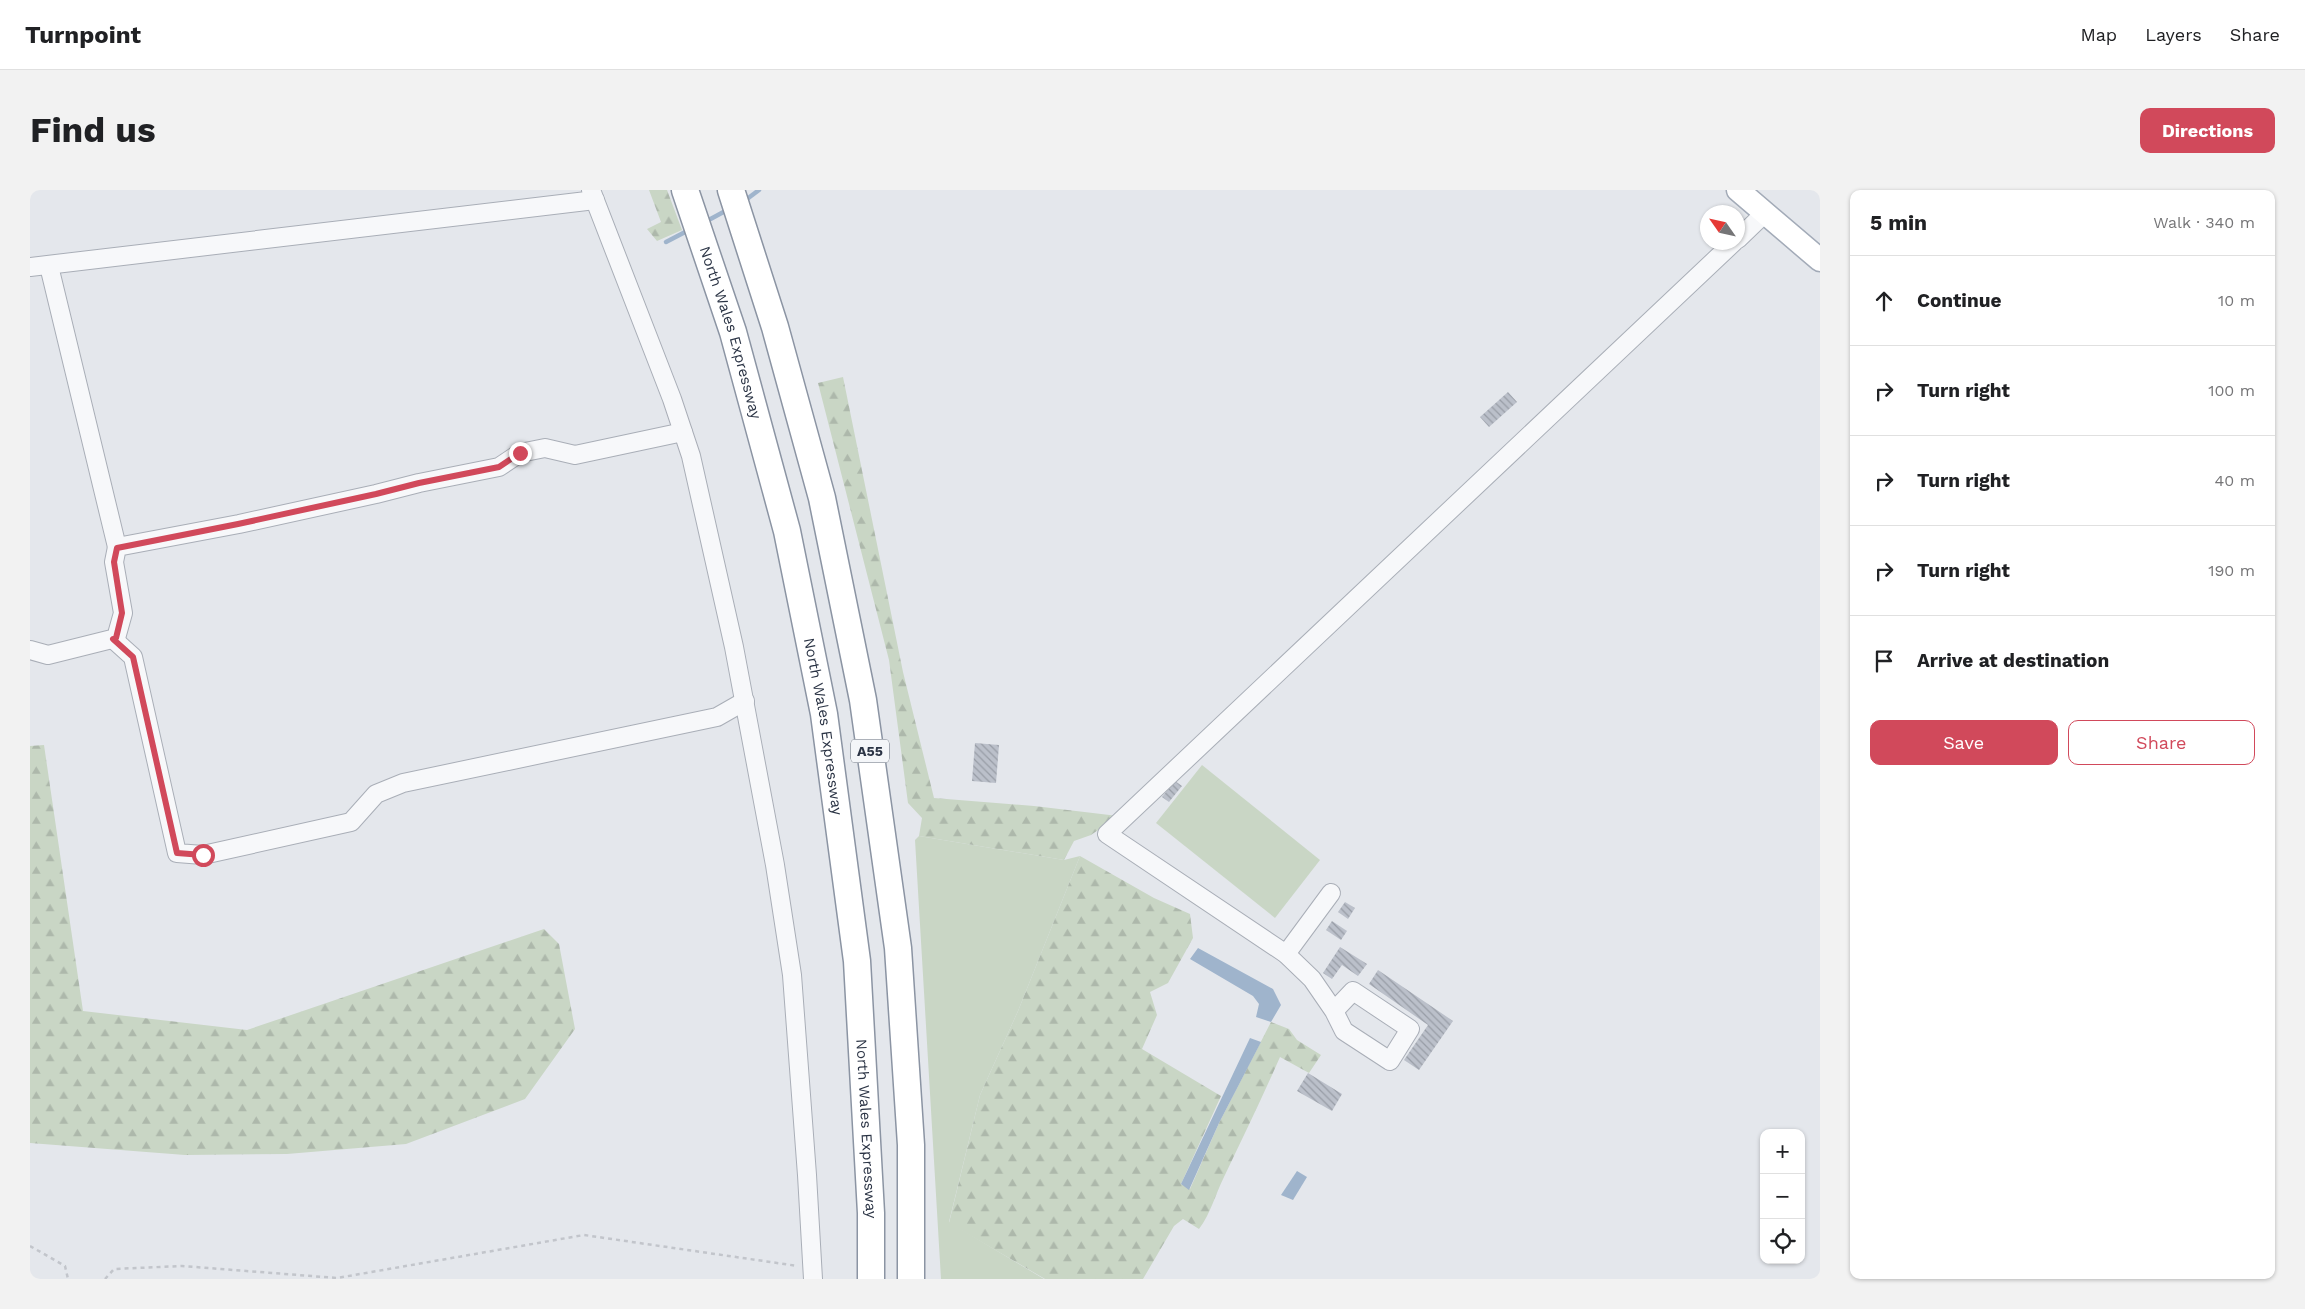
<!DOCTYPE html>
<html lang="en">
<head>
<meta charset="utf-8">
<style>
  body { margin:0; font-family:"Work Sans",sans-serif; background:#f2f2f2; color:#202124 }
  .controls { position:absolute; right:15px; bottom:15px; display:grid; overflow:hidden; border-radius:10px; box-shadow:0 1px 4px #0004 }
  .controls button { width:45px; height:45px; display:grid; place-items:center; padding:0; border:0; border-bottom:1px solid #e0e0e0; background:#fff; color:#202124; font:25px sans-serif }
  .compass { position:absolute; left:1670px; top:15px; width:45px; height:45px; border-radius:50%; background:#fff; box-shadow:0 1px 4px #0004; rotate:304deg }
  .stop { position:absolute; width:15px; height:15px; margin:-11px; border:4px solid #d1495b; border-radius:50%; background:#fff }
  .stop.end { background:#d1495b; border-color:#fff; box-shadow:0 1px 5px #0008 }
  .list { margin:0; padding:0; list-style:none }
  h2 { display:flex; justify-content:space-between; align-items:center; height:65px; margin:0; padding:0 20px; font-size:21px }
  h2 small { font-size:16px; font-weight:400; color:#757577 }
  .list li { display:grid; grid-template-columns:32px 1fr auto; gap:15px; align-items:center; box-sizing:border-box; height:90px; padding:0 20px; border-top:1px solid #e0e0e0 }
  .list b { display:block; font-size:19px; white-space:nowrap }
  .list em { font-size:16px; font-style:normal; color:#757577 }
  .actions { display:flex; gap:10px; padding:15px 20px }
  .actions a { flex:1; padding:11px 0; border:1px solid #d1495b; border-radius:10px; text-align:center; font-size:18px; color:#d1495b }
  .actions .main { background:#d1495b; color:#fff }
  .icon { flex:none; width:28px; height:28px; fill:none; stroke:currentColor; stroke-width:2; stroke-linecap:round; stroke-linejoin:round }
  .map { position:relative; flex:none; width:1790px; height:1089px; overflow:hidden; border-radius:10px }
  header { display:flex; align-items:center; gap:30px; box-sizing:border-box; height:70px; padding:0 25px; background:#fff; border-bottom:1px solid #e0e0e0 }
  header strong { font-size:24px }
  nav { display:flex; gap:28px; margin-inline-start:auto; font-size:18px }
  .intro { display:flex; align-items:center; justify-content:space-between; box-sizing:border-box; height:120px; padding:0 30px }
  h1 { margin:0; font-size:35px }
  .button { padding:12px 22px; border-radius:10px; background:#d1495b; color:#fff; font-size:18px; font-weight:700 }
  main { display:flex; gap:30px; padding:0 30px }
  aside { flex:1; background:#fff; border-radius:10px; box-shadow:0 1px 4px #0004 }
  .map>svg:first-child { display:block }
  .green { fill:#c9d6c5 }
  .forest { fill:url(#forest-firs) }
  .water { fill:#9fb4cc }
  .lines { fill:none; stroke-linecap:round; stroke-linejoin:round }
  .stream { stroke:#9fb4cc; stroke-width:4.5 }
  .building { fill:url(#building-back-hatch) }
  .minor-casing { stroke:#a9aeb7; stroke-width:20 }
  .major-casing { stroke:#a3abb8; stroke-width:25 }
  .highway-casing { stroke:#8b94a3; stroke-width:29 }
  .path { stroke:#c2c5cb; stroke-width:2.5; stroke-dasharray:4 4; stroke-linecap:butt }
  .minor { stroke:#f7f8fa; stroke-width:18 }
  .major { stroke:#fff; stroke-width:22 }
  .highway { stroke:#fff; stroke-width:26 }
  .route { stroke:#d1495b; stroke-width:6 }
  .labels { text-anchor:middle; stroke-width:4.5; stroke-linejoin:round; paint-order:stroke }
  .shield { fill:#f4f6f9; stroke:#676e7b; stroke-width:1 }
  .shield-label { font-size:14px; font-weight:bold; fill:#2b3445 }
  .street-label { font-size:15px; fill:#2b3445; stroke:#f4f6f9 }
</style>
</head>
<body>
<header>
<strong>Turnpoint</strong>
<nav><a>Map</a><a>Layers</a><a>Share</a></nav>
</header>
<div class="intro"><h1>Find us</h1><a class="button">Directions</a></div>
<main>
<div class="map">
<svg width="1790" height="1089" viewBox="0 0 1790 1089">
  <defs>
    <pattern id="forest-firs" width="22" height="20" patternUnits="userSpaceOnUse" patternTransform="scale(1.25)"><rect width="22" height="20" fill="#c9d6c5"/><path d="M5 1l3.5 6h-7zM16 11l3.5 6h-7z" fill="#adb8ab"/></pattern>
    <pattern id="building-back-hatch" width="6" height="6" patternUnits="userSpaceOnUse" patternTransform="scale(1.25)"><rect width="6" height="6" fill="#bbc0ca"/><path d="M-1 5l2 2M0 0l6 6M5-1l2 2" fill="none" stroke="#989da6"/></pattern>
  </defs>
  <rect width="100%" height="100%" fill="#e4e7ec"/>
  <!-- green -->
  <g class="green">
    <polygon points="1172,575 1290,670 1245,728 1126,633"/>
    <polygon points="889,646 1034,670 1050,666 988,821 950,905 919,1032 1014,1089 911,1089 885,650"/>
  </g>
  <!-- forest -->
  <g class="forest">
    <polygon points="619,0 637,0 652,40 627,51 617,39 631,32"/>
    <polygon points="813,187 873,482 904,608 1004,616 1088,626 1061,645 1044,651 1034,670 889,646 892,628 878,613 859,470 788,193"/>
    <polygon points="14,555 53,821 217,840 514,739 529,754 545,839 495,909 376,954 257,964 155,965 0,953 0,556"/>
    <path d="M1050,666l74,42 36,16 3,24 -25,45 -18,9 7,23 -15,34 79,47 -40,88 9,5 29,-66 52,-101 18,7 8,11 24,15 -12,18 -29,-16c-18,41 -37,80 -56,120 -9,18 -13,36 -25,52l-16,-10 -9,7 -31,53h-98l-96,-56 31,-128 38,-84z"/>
  </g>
  <!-- water -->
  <g class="water">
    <polygon points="1168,758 1243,799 1251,815 1241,832 1226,827 1229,814 1223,806 1160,769"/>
    <polygon points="1220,848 1231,852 1189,933 1159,1000 1151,994"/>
    <polygon points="1267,981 1277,987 1263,1010 1251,1005"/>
  </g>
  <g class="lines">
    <!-- stream -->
    <g class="stream">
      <polyline points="713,12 729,0"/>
      <polyline points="675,32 699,19"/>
      <polyline points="636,52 659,40"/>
    </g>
  </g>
  <!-- building -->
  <g class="building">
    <polygon points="1478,202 1487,212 1459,237 1450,227"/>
    <polygon points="945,553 969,555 966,593 942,591"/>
    <polygon points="1145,591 1152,596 1139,612 1132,607"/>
    <polygon points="1315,712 1325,718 1318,729 1308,722"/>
    <polygon points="1302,731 1317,741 1311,750 1296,740"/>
    <polygon points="1310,757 1337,774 1328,786 1312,775 1302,789 1293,783"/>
    <polygon points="1348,780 1423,831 1389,880 1374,870 1398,835 1339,794"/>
    <polygon points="1278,883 1312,904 1302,921 1267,901"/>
  </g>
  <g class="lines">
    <defs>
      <g id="minor">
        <polyline points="561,0 642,209 661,266 704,457 745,675 762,785 777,985 783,1089"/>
        <polyline points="1708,49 1735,23"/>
        <polyline points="19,76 87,357"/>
        <polyline points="0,77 565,10"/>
        <polyline points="83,449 103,467 147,663 173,665 321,632 346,604 373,593 687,527 715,511"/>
        <polyline points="0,460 18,465 86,448 93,423 84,372 87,357 209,334 346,304 389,293 469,277 490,263 515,258 545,265 653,242"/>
        <polyline points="1256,764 1301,703"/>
        <polyline points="1304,821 1323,801 1380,839 1360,871 1314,841 1304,821 1282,789 1256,764 1077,644 1704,52"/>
      </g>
      <polyline id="major" points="1708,0 1790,70"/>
      <g id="highway">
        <path id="s1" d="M655,0l48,142 54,199 37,183 33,247 14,252v66"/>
        <polyline points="701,0 745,137 792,308 833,510 868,758 881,955 881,1089"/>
      </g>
    </defs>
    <!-- minor casing -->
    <use href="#minor" class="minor-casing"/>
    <!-- major casing -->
    <use href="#major" class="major-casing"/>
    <!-- highway casing -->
    <use href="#highway" class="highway-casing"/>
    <!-- path -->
    <g class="path">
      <polyline points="0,1056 35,1076 38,1089"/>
      <polyline points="75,1089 84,1079 152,1076 307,1088 554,1045 768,1076"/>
    </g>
    <!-- minor -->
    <use href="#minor" class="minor"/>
    <!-- major -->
    <use href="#major" class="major"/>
    <!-- highway -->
    <use href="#highway" class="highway"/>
  </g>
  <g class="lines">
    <!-- route -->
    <polyline class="route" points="173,665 147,663 103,467 83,449 86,448 92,423 84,372 87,358 208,334 346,304 389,293 469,277 490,263"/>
  </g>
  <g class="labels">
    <!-- shield labels -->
    <rect class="shield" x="821" y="549.5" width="38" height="23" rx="4"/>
    <g class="shield-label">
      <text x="840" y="566">A55</text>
    </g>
    <!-- street labels -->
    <g class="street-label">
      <text dy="5" stroke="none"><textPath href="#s1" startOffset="150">North Wales Expressway</textPath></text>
      <text dy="5" stroke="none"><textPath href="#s1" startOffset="555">North Wales Expressway</textPath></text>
      <text dy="5" stroke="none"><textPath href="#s1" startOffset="960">North Wales Expressway</textPath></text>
    </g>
  </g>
</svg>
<div class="controls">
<button>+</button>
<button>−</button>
<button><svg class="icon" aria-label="locate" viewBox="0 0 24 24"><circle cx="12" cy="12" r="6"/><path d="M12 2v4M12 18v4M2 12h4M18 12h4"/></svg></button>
</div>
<svg class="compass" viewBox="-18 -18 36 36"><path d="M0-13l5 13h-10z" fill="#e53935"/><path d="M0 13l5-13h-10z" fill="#757577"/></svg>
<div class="stop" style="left:173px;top:665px"></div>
<div class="stop end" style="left:490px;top:263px"></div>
</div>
<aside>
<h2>5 min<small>Walk · 340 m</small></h2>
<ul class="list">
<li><svg class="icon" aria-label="ahead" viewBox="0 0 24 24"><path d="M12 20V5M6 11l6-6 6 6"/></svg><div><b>Continue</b></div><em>10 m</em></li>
<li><svg class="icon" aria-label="right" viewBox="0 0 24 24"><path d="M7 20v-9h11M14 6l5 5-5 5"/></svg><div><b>Turn right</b></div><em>100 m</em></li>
<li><svg class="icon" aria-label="right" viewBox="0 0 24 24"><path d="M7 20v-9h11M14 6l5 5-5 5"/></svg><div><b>Turn right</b></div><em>40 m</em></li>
<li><svg class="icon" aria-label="right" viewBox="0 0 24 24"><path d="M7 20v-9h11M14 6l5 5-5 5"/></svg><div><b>Turn right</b></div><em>190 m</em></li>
<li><svg class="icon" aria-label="arrive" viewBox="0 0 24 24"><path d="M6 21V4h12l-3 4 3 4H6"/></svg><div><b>Arrive at destination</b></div></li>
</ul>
<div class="actions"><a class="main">Save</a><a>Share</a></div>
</aside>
</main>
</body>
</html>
